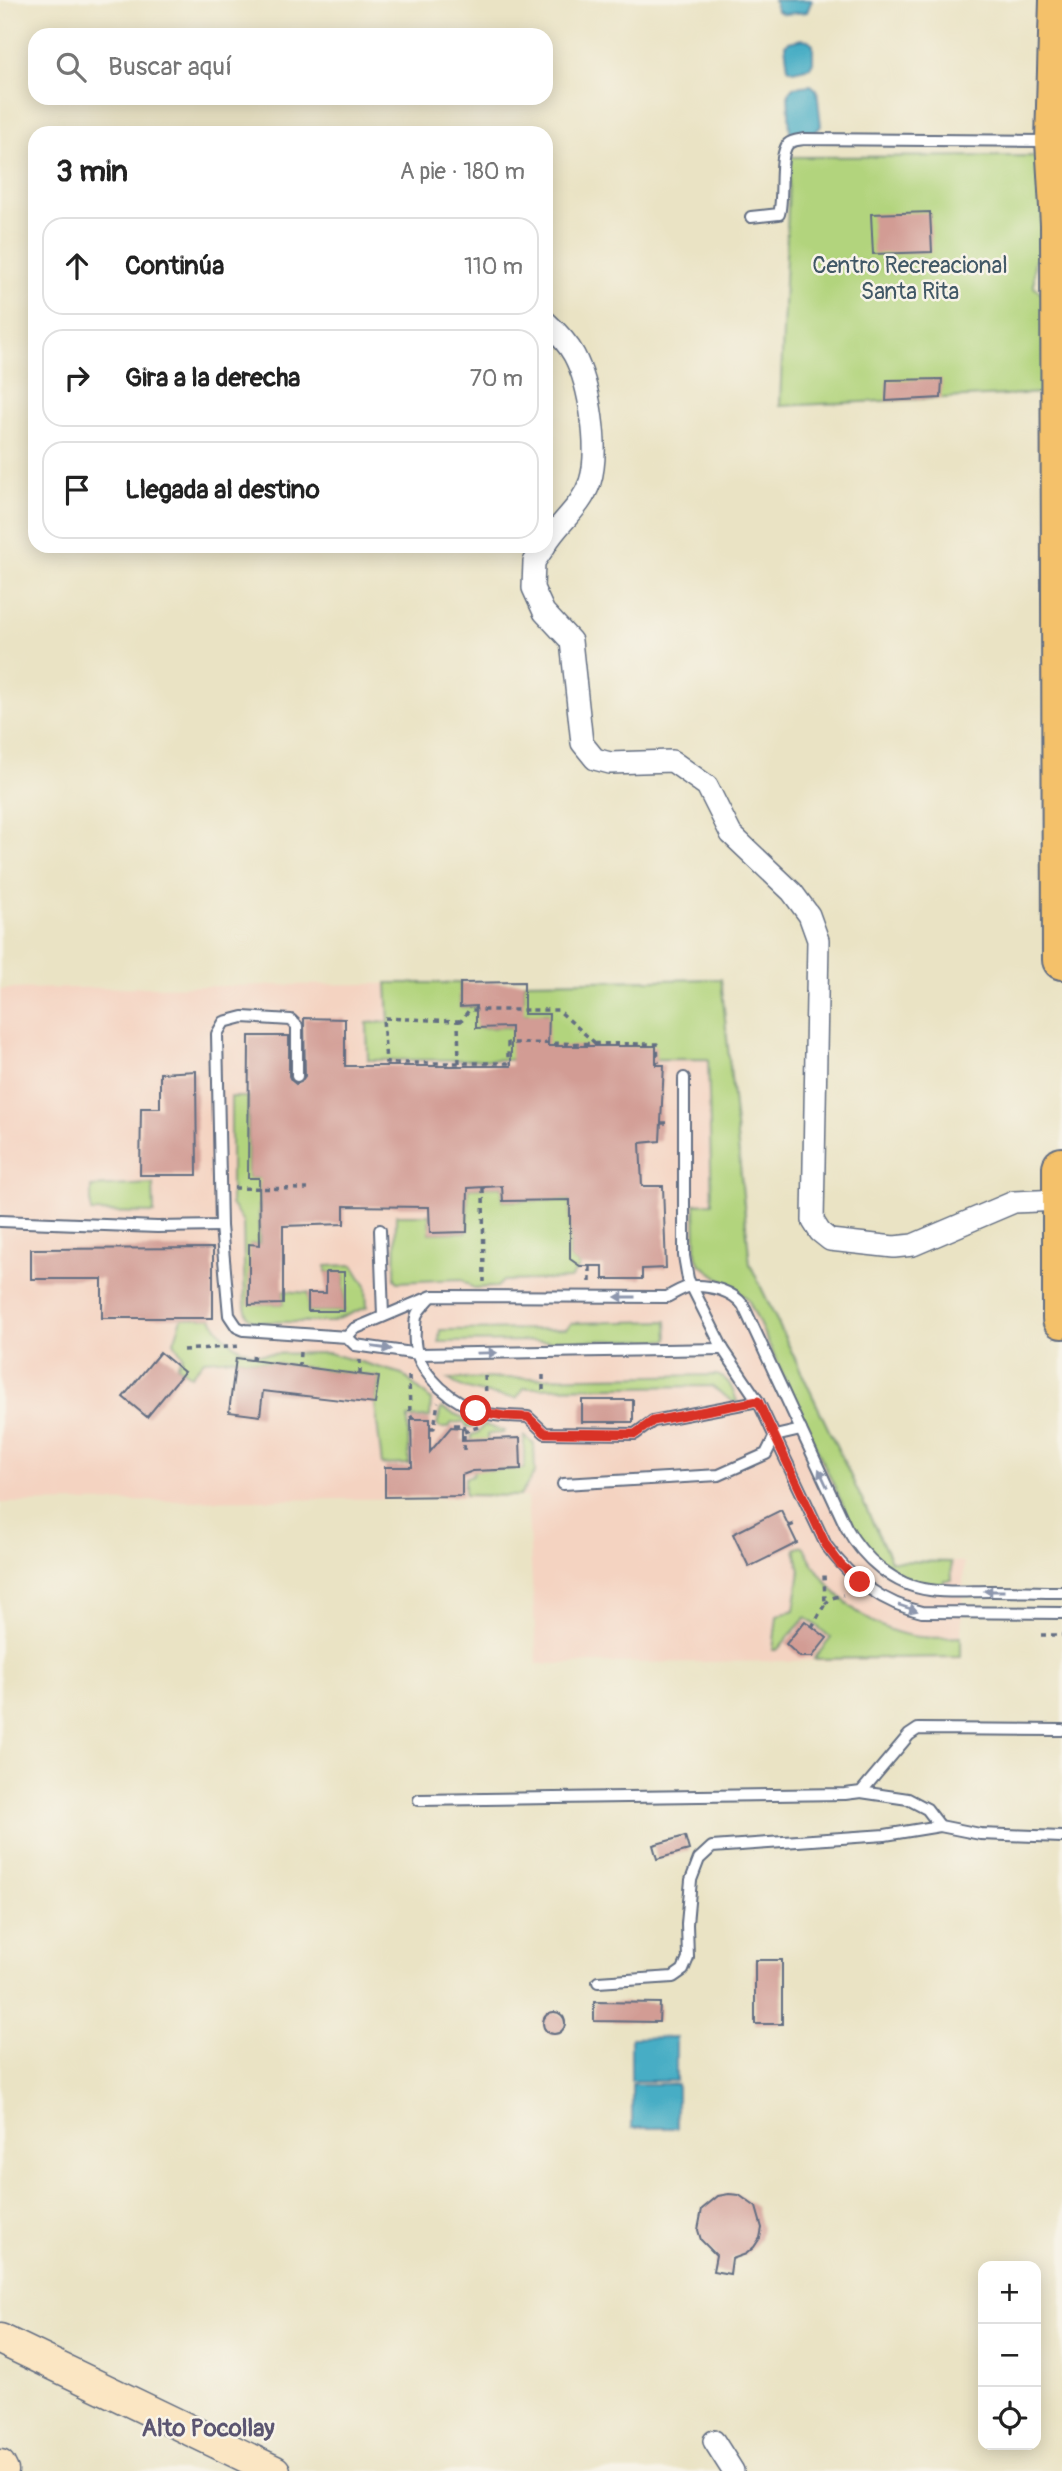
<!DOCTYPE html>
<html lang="es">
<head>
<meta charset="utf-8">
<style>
  body { margin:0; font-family:Pangolin,sans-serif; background:#f6f6f6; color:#222 }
  .controls { position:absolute; right:21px; bottom:21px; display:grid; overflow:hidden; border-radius:14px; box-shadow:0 4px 18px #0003 }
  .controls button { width:63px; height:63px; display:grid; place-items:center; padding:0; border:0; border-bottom:2px solid #e0e0e0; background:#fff; color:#222; font:35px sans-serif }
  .stop { position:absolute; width:21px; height:21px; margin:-16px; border:5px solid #d93025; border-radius:50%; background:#fff }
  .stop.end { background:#d93025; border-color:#fff; box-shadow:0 2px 7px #0008 }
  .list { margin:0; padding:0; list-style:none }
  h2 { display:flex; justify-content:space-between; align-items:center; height:91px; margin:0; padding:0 28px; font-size:30px }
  h2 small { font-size:23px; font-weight:400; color:#767676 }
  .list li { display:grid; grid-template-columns:46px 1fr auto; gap:21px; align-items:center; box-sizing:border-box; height:98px; margin:0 14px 14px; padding:0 14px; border:2px solid #e0e0e0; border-radius:21px }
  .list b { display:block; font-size:26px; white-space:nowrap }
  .list em { font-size:23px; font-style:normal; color:#767676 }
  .icon { flex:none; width:38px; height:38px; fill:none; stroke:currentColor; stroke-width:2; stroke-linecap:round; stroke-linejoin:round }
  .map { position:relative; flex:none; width:1062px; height:2471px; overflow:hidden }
  .search { position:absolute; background:#fff; box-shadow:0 4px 18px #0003; left:28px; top:28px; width:525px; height:77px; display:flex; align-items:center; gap:18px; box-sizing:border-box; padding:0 24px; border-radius:21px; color:#767676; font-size:26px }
  .panel { position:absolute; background:#fff; box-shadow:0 4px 18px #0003; left:28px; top:126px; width:525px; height:427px; border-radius:21px }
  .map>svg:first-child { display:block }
  .built { fill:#f4d3c1 }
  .green { fill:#b2d47d; stroke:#66826e; stroke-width:2; fill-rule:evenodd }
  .water { fill:#46adc5; stroke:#306e92; stroke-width:2 }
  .building { fill:#d29c94 }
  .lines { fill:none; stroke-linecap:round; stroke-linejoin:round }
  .lane-casing { stroke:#636e82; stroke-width:14 }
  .street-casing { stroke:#636e82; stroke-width:24 }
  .secondary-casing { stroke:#636e82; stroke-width:33 }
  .highway-casing { stroke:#636e82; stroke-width:42 }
  .path { stroke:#636e82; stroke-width:3.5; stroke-dasharray:5 5; stroke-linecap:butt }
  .lane { stroke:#fff; stroke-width:10 }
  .street { stroke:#fff; stroke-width:21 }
  .secondary { stroke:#fbe6c3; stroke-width:30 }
  .highway { stroke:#f4c16a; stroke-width:38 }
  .oneway { fill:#8d97ae }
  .route { stroke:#d93025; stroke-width:9 }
  .labels { text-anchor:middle; stroke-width:5; stroke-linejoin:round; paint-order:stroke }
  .park-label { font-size:23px; fill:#415866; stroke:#f7f3e8 }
  .neighbourhood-label { font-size:24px; font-weight:bold; fill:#5b5571; stroke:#f7f3e8 }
</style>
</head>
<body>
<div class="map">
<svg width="1062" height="2471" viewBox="0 0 1062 2471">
  <rect width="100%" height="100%" fill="#f7f3e8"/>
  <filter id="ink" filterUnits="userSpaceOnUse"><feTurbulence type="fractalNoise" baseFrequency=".0143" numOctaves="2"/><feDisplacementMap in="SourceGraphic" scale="14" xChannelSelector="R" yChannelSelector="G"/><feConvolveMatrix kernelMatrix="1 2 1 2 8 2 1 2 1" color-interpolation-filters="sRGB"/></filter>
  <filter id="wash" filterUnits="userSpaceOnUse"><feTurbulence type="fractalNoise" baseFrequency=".00686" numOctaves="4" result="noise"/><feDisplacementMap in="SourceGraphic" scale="28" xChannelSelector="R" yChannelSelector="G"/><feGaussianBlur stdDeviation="1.57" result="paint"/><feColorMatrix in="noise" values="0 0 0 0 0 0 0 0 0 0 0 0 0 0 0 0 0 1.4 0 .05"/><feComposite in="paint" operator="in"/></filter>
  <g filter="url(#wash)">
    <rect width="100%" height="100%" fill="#eae3c4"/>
    <!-- built -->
    <polygon class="built" points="721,979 750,1264 891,1561 964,1562 960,1659 537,1664 527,1497 0,1503 0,989"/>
    <!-- green -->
    <g class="green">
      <polygon points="1044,156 1045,249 1034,262 1034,287 1045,296 1045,393 780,406 790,157"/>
      <path d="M721,979l29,285 141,297 60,1 1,18h-8l-1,7c-43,-6 -59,-17 -86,-51l-109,-237 -49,-36 -3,-8 -1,-51 17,-1 -4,-144 -340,1 -1,-37 22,-1 -2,-39h73v24l38,-1 26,-7v-17zM548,1014v12l-71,2v-13z"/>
      <polygon points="231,1097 248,1097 248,1178 293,1178 309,1187 259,1186 259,1245 250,1244 249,1304 283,1304 283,1291 308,1293 308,1311 344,1311 344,1273 326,1272 326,1266 353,1265 366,1286 367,1307 331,1322 255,1322 248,1317 245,1307 243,1222 231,1204"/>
      <polygon points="153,1184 154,1213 91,1212 91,1187"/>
      <polygon points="502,1186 503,1201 570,1200 570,1258 580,1266 570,1279 503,1281 497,1287 473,1288 461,1279 398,1282 395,1279 396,1215 429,1215 430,1233 467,1232 468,1188"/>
      <path d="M182,1318h30c9,19 24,31 44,36l73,-1 73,21 29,26 -1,17 -22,1 1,46 -27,1 -7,-61 4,-27 -143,-19 -32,2 -13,16 -14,-11 6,-9 -9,-14z"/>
      <polygon points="667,1321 668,1340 439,1342 440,1330 566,1329 572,1323"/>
      <path d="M717,1375c13,4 15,14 20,26l-2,2 -24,-17 -187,2 -7,10c-23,-3 -50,-5 -69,-19z"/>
      <polygon points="441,1408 475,1423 473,1427 467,1427 463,1422 452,1423 448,1428 440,1428 437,1425"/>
      <polygon points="484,1425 504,1431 503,1433 488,1434 489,1470 524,1469 524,1436 534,1444 535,1472 520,1496 465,1495 465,1478 472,1475 475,1469 471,1449 471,1435 478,1433"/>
      <path d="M803,1546c22,43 60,81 109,90 17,3 33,2 49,1v20l-147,2 17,-21 -25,-21 -29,33h-4l4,-34 17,-6 6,-39 -5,-22z"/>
    </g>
    <!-- water -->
    <g class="water">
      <polygon points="774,0 812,0 807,12 785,14 777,11"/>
      <polygon points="802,39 808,40 813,44 813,62 810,67 793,71 788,68 785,45 789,42"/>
      <polygon points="811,85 817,90 821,126 814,134 796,137 790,133 788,93 793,87"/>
      <polygon points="676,2037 676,2081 631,2081 631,2038"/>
      <rect x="632" y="2084" width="45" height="44"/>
    </g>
    <g id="blocks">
      <!-- building -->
      <g class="building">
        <polygon points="930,212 932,252 873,254 871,214"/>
        <polygon points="942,379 941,398 886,401 887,380"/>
        <polygon points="524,982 524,1014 549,1014 548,1046 656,1046 656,1065 664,1065 660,1141 640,1143 642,1186 663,1186 666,1268 642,1269 642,1279 603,1279 603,1266 580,1266 570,1259 570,1200 503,1201 502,1186 468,1188 467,1232 430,1233 429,1207 344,1206 344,1224 283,1226 283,1304 249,1305 249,1244 260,1245 259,1178 248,1178 249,1036 289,1036 289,1076 291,1080 296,1084 301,1082 305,1076 304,1018 345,1019 345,1066 511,1066 511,1027 476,1028 476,1006 460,1007 460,983"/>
        <polygon points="196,1071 197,1175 140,1175 141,1108 160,1108 160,1073"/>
        <polygon points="213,1248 213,1318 102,1318 102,1279 31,1279 31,1249"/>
        <polygon points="326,1272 344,1272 344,1311 308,1311 308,1293 326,1293"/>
        <polygon points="160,1352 184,1372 147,1417 123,1397"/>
        <polygon points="236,1358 379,1377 375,1404 263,1391 260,1416 229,1412"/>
        <rect x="582" y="1400" width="51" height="22"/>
        <polygon points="411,1419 430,1419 430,1452 451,1427 462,1428 462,1440 520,1438 521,1469 473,1471 462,1475 462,1496 385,1497 385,1467 412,1467"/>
        <polygon points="781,1510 797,1543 749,1567 733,1534"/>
        <polygon points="805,1621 827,1638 812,1657 800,1657 786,1644"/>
        <polygon points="685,1836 689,1850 657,1859 653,1845"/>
        <rect x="755" y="1960" width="27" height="64"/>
        <polygon points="594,2002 660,2003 659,2022 594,2021"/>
        <circle cx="554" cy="2023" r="11"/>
        <polygon points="729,2194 739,2195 756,2207 762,2228 760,2238 754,2247 746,2254 732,2259 730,2274 713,2271 716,2255 701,2240 698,2230 702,2209 718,2196"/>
      </g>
    </g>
  </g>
  <g filter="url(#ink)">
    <use href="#blocks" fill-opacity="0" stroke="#636e82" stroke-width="2"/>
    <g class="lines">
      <defs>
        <g id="lane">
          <path d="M751,217l28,-3c5,-16 -1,-59 9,-70 4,-4 11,-4 16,-5l244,2"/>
          <polyline points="297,1076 297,1026 291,1020 243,1017 224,1022 217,1034 221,1226 229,1315 237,1327 244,1330 347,1337 355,1345 419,1354 723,1349"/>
          <path d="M684,1078v178l4,23 35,70 35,52 68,144c24,33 55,58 96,67l140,1"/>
          <polyline points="0,1221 157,1227 221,1226"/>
          <polyline points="380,1230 383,1316"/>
          <path d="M431,1297c-4,5 -11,11 -14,17 -2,4 -2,12 -2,17 -4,35 28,65 59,78 16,8 36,7 54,8l17,16 90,1 18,-13 105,-20"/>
          <path d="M347,1337l7,-8 78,-33 235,1c8,-4 18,-11 26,-11 17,-1 40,5 50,19l103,222c17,31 48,59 84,63 20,3 41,1 61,1 23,0 47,1 71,1"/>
          <polyline points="563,1484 719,1475 766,1454 775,1436 801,1430"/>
          <polyline points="861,1792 908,1799 927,1809 940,1826"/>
          <polyline points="419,1800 845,1794 861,1792 909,1735 918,1729 1062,1730"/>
          <polyline points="598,1982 673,1977 683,1970 688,1958 687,1924 691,1880 699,1859 712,1847 885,1835 940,1826 980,1834 1062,1837"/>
        </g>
        <g id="street">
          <path d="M546,322c11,10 21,20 28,33 16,30 26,95 16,127 -9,26 -31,40 -44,62"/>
          <polyline points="545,546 534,562 533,588 544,612 571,641 582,743 595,759 610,763 672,761 707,786 731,834 792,892 809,915 818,940 813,1221 820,1232 830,1240 894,1247 913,1245 1014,1202 1061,1200"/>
          <polyline points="714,2441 733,2471"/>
        </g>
        <g id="secondary">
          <polyline points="0,2339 275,2471"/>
          <polyline points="0,2465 3,2471"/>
        </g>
        <g id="highway">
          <polyline points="1059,0 1055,141 1060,224 1062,960"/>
          <polyline points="1062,1167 1062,1319"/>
        </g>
      </defs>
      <!-- lane casing -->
      <use href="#lane" class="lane-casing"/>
      <!-- street casing -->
      <use href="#street" class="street-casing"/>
      <!-- secondary casing -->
      <use href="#secondary" class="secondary-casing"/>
      <!-- highway casing -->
      <use href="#highway" class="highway-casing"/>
      <!-- path -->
      <g class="path">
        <polyline points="458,1021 461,1021 469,1010 558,1010 595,1043"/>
        <polyline points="459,1063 458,1021 383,1018 386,1063 508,1063 508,1043 657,1044 658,1063"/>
        <polyline points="661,1123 670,1123"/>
        <polyline points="234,1188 308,1189"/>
        <polyline points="483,1188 484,1282"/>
        <polyline points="590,1282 590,1266"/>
        <polyline points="183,1350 241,1346"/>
        <polyline points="253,1360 254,1352"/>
        <polyline points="299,1367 300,1352"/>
        <polyline points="360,1374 360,1360"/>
        <polyline points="543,1375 543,1390"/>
        <polyline points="409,1376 410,1415 413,1419"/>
        <polyline points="485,1376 486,1396"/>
        <polyline points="454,1425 464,1425 464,1452"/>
        <polyline points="430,1428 434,1428 438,1402"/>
        <polyline points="464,1432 478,1427"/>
        <polyline points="789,1526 797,1523"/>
        <polyline points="825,1604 832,1598 843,1595"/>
        <polyline points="812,1627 825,1604 824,1574"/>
        <polyline points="1041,1635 1062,1635"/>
      </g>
      <!-- lane -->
      <use href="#lane" class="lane"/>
      <!-- street -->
      <use href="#street" class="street"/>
      <!-- secondary -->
      <use href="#secondary" class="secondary"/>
      <!-- highway -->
      <use href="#highway" class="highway"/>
    </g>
    <!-- one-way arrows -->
    <defs><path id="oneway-solid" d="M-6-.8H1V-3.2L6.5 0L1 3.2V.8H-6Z" transform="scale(1.75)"/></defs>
    <g class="oneway">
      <use href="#oneway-solid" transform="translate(625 1297) rotate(-180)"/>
      <use href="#oneway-solid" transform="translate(382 1348) rotate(8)"/>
      <use href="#oneway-solid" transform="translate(487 1353) rotate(-1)"/>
      <use href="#oneway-solid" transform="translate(823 1478) rotate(-115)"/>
      <use href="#oneway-solid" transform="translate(994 1591) rotate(-180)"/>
      <use href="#oneway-solid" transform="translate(908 1608) rotate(18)"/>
    </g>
  </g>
  <g class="lines" filter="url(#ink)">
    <!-- route -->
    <polyline class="route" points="476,1411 504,1416 528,1417 545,1433 635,1434 653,1421 758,1401 826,1545 840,1564 860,1582"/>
  </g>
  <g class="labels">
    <!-- park labels -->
    <g class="park-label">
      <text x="910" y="273">Centro Recreacional<tspan x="910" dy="26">Santa Rita</tspan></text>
    </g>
    <!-- neighbourhood labels -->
    <g class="neighbourhood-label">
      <text x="208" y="2436">Alto Pocollay</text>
    </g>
  </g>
</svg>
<div class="controls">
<button>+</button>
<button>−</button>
<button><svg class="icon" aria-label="locate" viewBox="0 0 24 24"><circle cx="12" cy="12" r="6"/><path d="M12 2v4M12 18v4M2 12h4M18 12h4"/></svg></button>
</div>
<div class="stop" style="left:476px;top:1411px"></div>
<div class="stop end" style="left:860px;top:1582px"></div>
<div class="search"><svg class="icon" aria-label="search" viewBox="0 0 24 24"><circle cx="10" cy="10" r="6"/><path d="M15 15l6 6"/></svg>Buscar aquí</div>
<section class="panel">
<h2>3 min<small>A pie · 180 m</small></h2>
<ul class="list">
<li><svg class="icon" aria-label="ahead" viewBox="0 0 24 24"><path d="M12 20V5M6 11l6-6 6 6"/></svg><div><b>Continúa</b></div><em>110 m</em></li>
<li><svg class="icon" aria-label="right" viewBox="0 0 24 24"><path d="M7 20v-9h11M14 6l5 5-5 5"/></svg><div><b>Gira a la derecha</b></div><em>70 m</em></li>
<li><svg class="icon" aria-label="arrive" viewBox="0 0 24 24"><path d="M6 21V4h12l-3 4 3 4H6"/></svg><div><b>Llegada al destino</b></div></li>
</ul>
</section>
</div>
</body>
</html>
